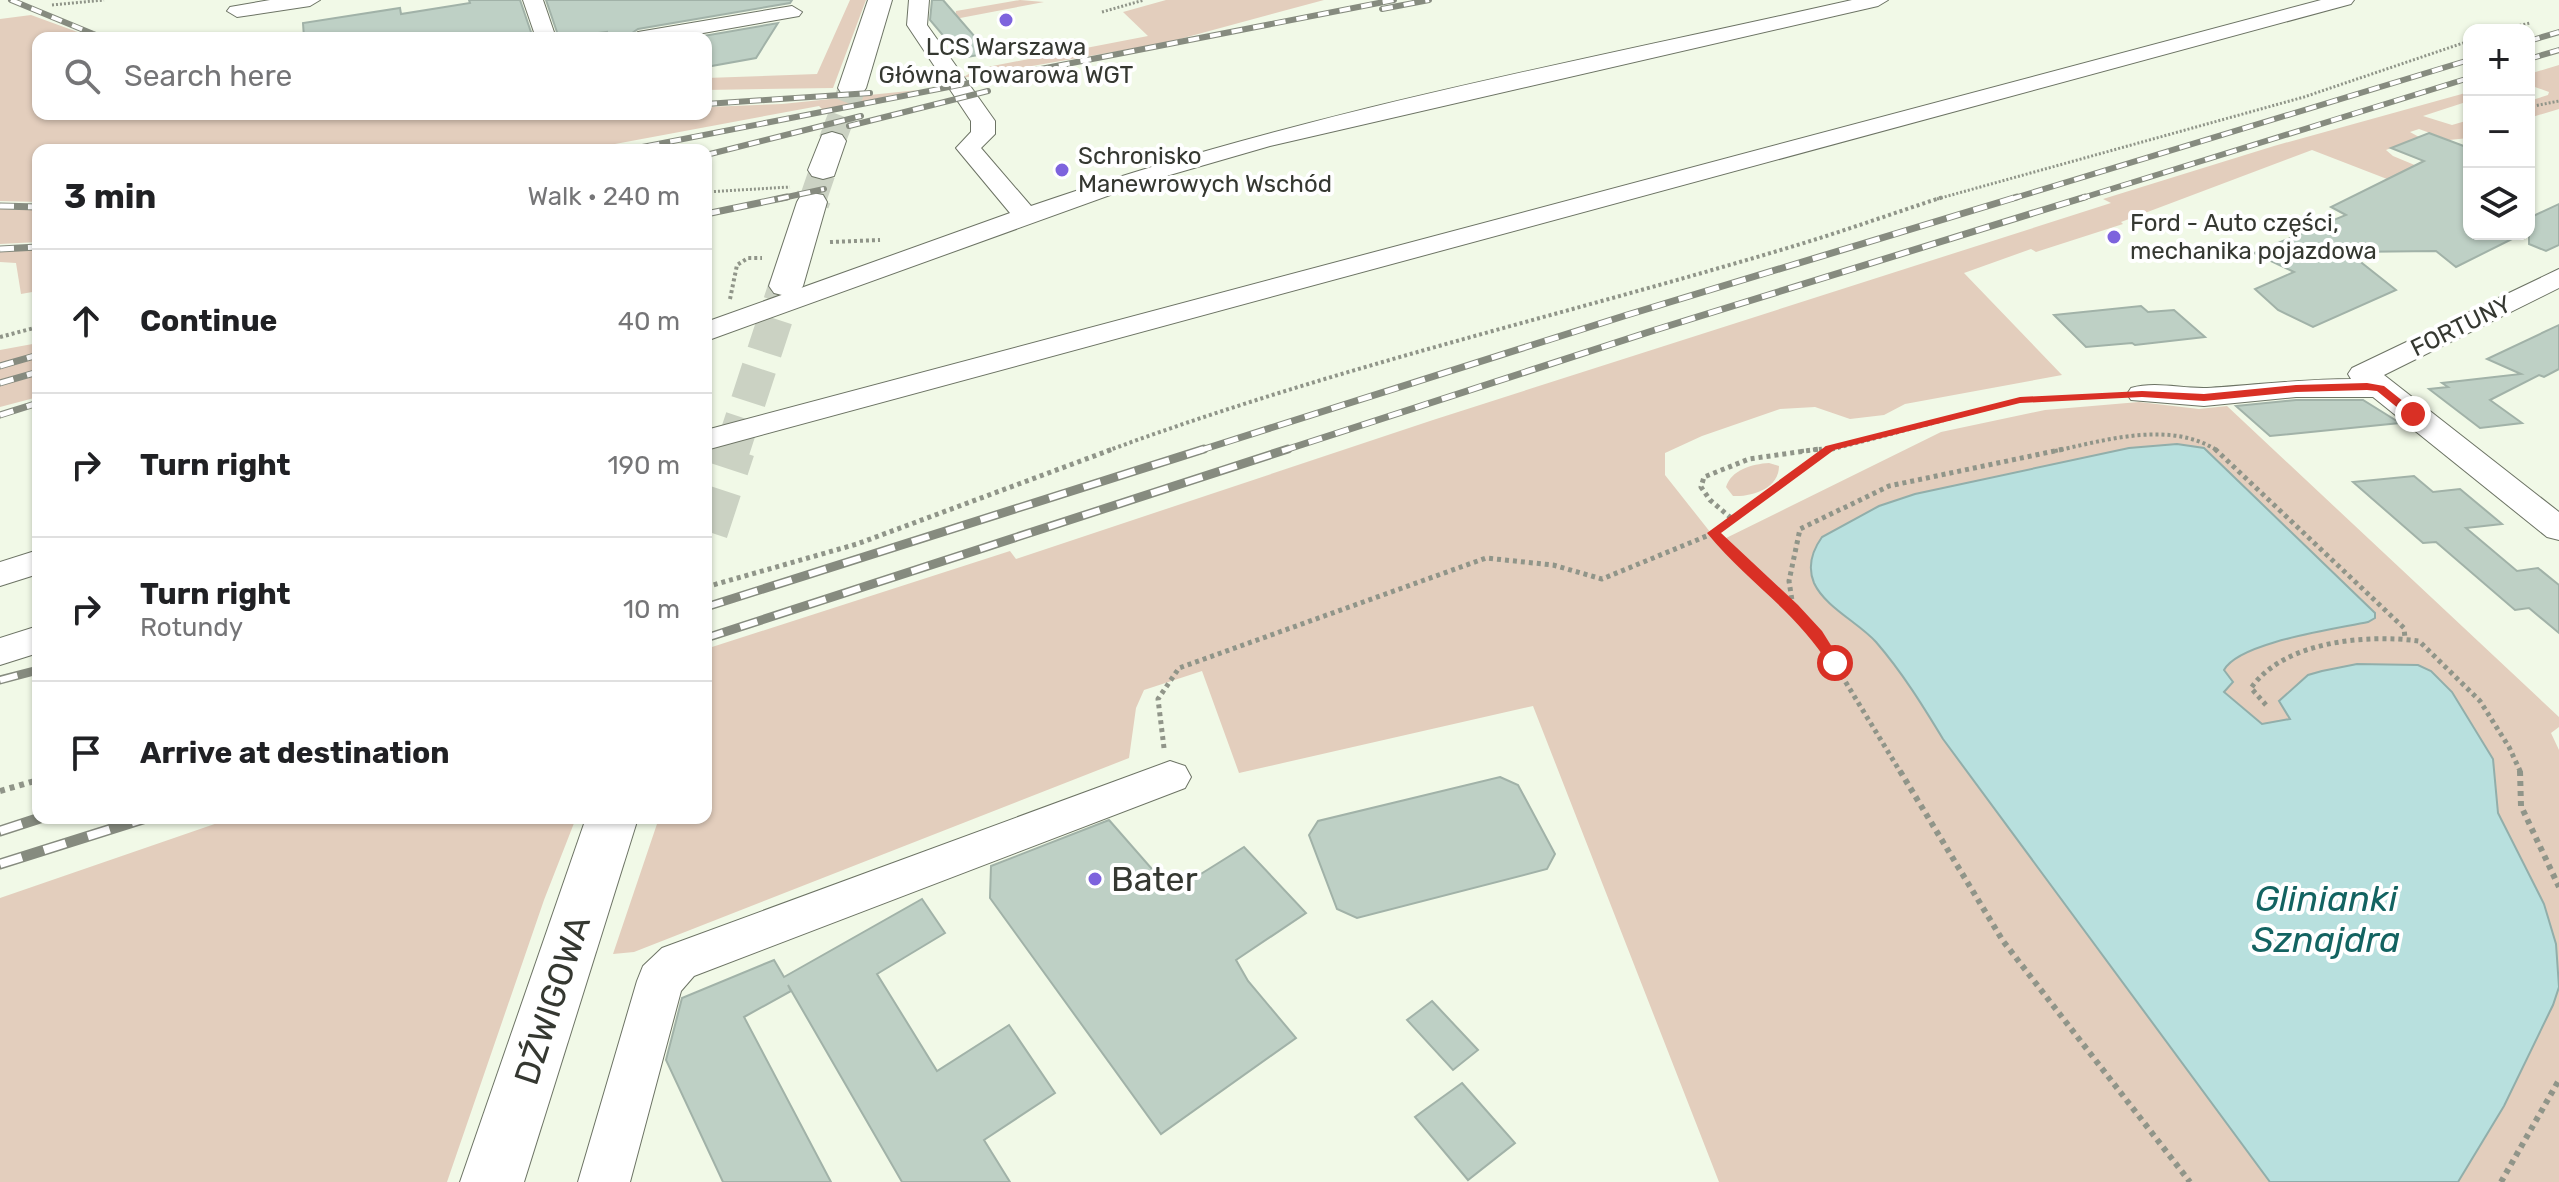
<!DOCTYPE html>
<html lang="en">
<head>
<meta charset="utf-8">
<style>
  body { margin:0; font-family:Rubik,sans-serif; background:#f6f6f6; color:#202124 }
  .controls { position:absolute; right:24px; top:24px; display:grid; overflow:hidden; border-radius:16px; box-shadow:0 2px 6px #0004 }
  .controls button { width:72px; height:72px; display:grid; place-items:center; padding:0; border:0; border-bottom:2px solid #e0e0e0; background:#fff; color:#202124; font:40px sans-serif }
  .stop { position:absolute; width:24px; height:24px; margin:-18px; border:6px solid #d93025; border-radius:50%; background:#fff }
  .stop.end { background:#d93025; border-color:#fff; box-shadow:0 2px 8px #0008 }
  .list { margin:0; padding:0; list-style:none }
  h2 { display:flex; justify-content:space-between; align-items:center; height:104px; margin:0; padding:0 32px; font-size:34px }
  h2 small { font-size:26px; font-weight:400; color:#757577 }
  .list li { display:grid; grid-template-columns:52px 1fr auto; gap:24px; align-items:center; box-sizing:border-box; height:144px; padding:0 32px; border-top:2px solid #e0e0e0 }
  .list b { display:block; font-size:30px; white-space:nowrap }
  .list p { margin:0; font-size:26px; white-space:nowrap; color:#757577 }
  .list em { font-size:26px; font-style:normal; color:#757577 }
  .icon { flex:none; width:44px; height:44px; fill:none; stroke:currentColor; stroke-width:2; stroke-linecap:round; stroke-linejoin:round }
  .map { position:relative; flex:none; width:2559px; height:1182px; overflow:hidden }
  .search { position:absolute; background:#fff; box-shadow:0 2px 6px #0004; left:32px; top:32px; width:680px; height:88px; display:flex; align-items:center; gap:20px; box-sizing:border-box; padding:0 28px; border-radius:16px; color:#757577; font-size:30px }
  .panel { position:absolute; background:#fff; box-shadow:0 2px 6px #0004; left:32px; top:144px; width:680px; height:680px; border-radius:16px }
  .map>svg:first-child { display:block }
  .green { fill:#e3cebd }
  .water { fill:#b8e0de; stroke:#91aeaa; stroke-width:2 }
  .building { fill:#bed0c5; stroke:#a1b2a8; stroke-width:2 }
  .lines { fill:none; stroke-linecap:round; stroke-linejoin:round }
  .major-tunnel-far2 { stroke:#cbd2c3; stroke-width:27; stroke-dasharray:27 14; stroke-linecap:butt }
  .major-tunnel-far1 { stroke:#cbd2c3; stroke-width:35; stroke-dasharray:35 17; stroke-linecap:butt }
  .major-tunnel { stroke:#cbd2c3; stroke-width:44; stroke-dasharray:44 22; stroke-linecap:butt }
  .minor-casing { stroke:#6c7364; stroke-width:2 }
  .major-casing { stroke:#6c7364; stroke-width:2 }
  .path-far3 { stroke:#909589; stroke-width:3; stroke-dasharray:2 2; stroke-linecap:butt }
  .path-far2 { stroke:#909589; stroke-width:4; stroke-dasharray:3 3; stroke-linecap:butt }
  .path-far1 { stroke:#909589; stroke-width:5; stroke-dasharray:4 4; stroke-linecap:butt }
  .path { stroke:#909589; stroke-width:6; stroke-dasharray:5 5; stroke-linecap:butt }
  .minor { fill:#fff; fill-rule:evenodd }
  .major { fill:#fff; fill-rule:evenodd }
  .rail-far3-casing { stroke:#868b7f; stroke-width:6 }
  .rail-far2-casing { stroke:#868b7f; stroke-width:7 }
  .rail-far1-casing { stroke:#868b7f; stroke-width:9 }
  .rail-casing { stroke:#868b7f; stroke-width:11 }
  .rail-far3 { stroke:#fff; stroke-width:4; stroke-dasharray:11; stroke-linecap:butt }
  .rail-far2 { stroke:#fff; stroke-width:5; stroke-dasharray:14; stroke-linecap:butt }
  .rail-far1 { stroke:#fff; stroke-width:6; stroke-dasharray:18; stroke-linecap:butt }
  .rail { stroke:#fff; stroke-width:8; stroke-dasharray:23; stroke-linecap:butt }
  .route { fill:#d93025 }
  .poi-dot { fill:#7d63dd; stroke:#fff; stroke-width:3 }
  .labels { text-anchor:middle; stroke-width:8; stroke-linejoin:round; paint-order:stroke }
  .far-poi-label { font-size:24px; fill:#353831; stroke:#fff; text-anchor:start }
  .far-street-label { font-size:24px; fill:#353831; stroke:#fff }
  .near-poi-label { font-size:34px; fill:#353831; stroke:#fff; text-anchor:start }
  .near-street-label { font-size:34px; fill:#353831; stroke:#fff }
  .near-water-label { font-size:36px; font-style:italic; fill:#136361; stroke:#fff }
</style>
</head>
<body>
<div class="map">
<svg width="2559" height="1182" viewBox="0 0 2559 1182">
  <rect width="100%" height="100%" fill="#f1f9e7"/>
  <!-- green -->
  <g class="green">
    <polygon points="850,0 866,0 833,88 706,90 706,78 817,74"/>
    <polygon points="1020,0 1044,2 955,19 956,11"/>
    <polygon points="1324,0 1165,43 962,78 977,69 1148,36 1123,12 1166,0"/>
    <polygon points="31,15 94,38 38,38 38,114 706,114 706,107 782,104 918,90 823,110 819,106 615,144 615,150 38,150 38,202 0,201 0,19"/>
    <polygon points="2559,65 2559,109 2529,118 2529,101 2548,95 2549,92 2529,85 2529,74"/>
    <polygon points="2469,92 2469,101 2423,116 2452,125 2469,120 2469,138 2449,140 2419,129 2410,132 2419,137 2386,150 2393,156 2417,166 2387,179 2312,150 2121,222 2123,224 2036,252 2031,249 1964,273 2062,375 1905,404 1884,415 1850,419 1815,407 1780,409 1702,436 1665,453 1665,475 1718,542 1941,432 2045,410 2139,402 2199,409 2227,406 2559,717 2559,727 2551,733 2559,750 2559,1182 1719,1182 1533,706 1239,773 1202,671 1144,690 1136,708 1129,758 634,952 613,954 659,818 706,818 706,674 712,647 1010,551 1016,559 1433,420 2111,203 2103,199 2274,146"/>
    <polygon points="0,209 38,210 38,242 0,244"/>
    <polygon points="38,250 38,291 21,294 16,263 0,262 0,251"/>
    <polygon points="38,343 38,397 0,407 0,350"/>
    <path d="M1769,463l10,3c0,22 -26,31 -46,30l-7,-9c5,-17 26,-23 43,-24z"/>
    <polygon points="232,818 576,818 544,900 447,1182 0,1182 0,898"/>
  </g>
  <!-- water -->
  <path class="water" d="M2177,444l27,4 171,165v5l-7,4c-32,7 -129,20 -144,48l9,12 -9,10 38,32 28,-5 -11,-18 29,-26 14,-4 35,-7 61,1 13,6 21,21 41,67 5,54 46,91 12,40 3,43 -6,18 -49,101 -46,76h-188l-327,-443c-20,-33 -41,-67 -67,-97 -17,-19 -51,-35 -62,-59 -7,-17 -2,-32 8,-46l57,-31 36,-12 214,-46z"/>
  <!-- building -->
  <g class="building">
    <polygon points="469,0 520,0 533,38 304,38 303,23 400,8 401,14 470,3"/>
    <polygon points="546,0 792,0 790,3 638,29 625,38 607,38 607,32 559,38"/>
    <polygon points="932,0 943,0 989,53 962,58 930,20"/>
    <polygon points="778,23 756,58 706,67 706,38 692,38"/>
    <polygon points="2429,133 2469,148 2469,234 2522,234 2456,267 2436,251 2348,252 2396,290 2313,327 2278,310 2255,289 2294,272 2254,253 2346,215 2331,207 2424,161 2391,148"/>
    <polygon points="2559,204 2559,245 2546,251 2529,244 2529,218"/>
    <polygon points="2141,306 2148,312 2174,310 2205,337 2135,345 2132,343 2086,347 2054,315"/>
    <polygon points="2559,325 2559,369 2544,377 2539,375 2490,400 2522,423 2480,428 2429,389 2448,387 2442,383 2521,374 2487,359"/>
    <polygon points="2296,400 2363,400 2400,423 2270,436 2236,406"/>
    <polygon points="2414,476 2433,492 2460,489 2502,524 2466,528 2517,571 2538,568 2559,585 2559,633 2529,608 2515,610 2436,542 2423,543 2353,482"/>
    <polygon points="1500,777 1518,785 1555,854 1547,869 1357,918 1337,909 1309,835 1318,821"/>
    <polygon points="1109,820 1172,892 1244,847 1306,913 1236,960 1248,981 1296,1038 1161,1134 990,898 991,866"/>
    <polygon points="922,899 945,933 877,974 937,1071 1009,1025 1055,1093 984,1140 1010,1182 902,1182 788,985 791,991 744,1017 831,1182 723,1182 666,1060 682,998 774,960 784,977"/>
    <polygon points="1432,1001 1478,1050 1453,1070 1407,1020"/>
    <polygon points="1462,1083 1515,1143 1468,1180 1415,1117"/>
  </g>
  <g class="lines">
    <!-- major-tunnel-far2 -->
    <g class="major-tunnel-far2">
      <polyline points="832,141 852,88"/>
      <polyline points="813,199 823,170"/>
    </g>
    <!-- major-tunnel-far1 -->
    <g class="major-tunnel-far1">
      <polyline points="812,202 814,197"/>
      <polyline points="732,451 786,286"/>
    </g>
    <!-- major-tunnel -->
    <polyline class="major-tunnel" points="706,531 733,449"/>
    <defs>
      <g id="minor">
        <polygon points="270,0 320,0 310,6 237,17 227,11 230,7"/>
        <polygon points="523,0 543,0 556,38 536,38"/>
        <path d="M909,0h20l-2,25 68,96v13l-14,14 50,58c266,-93 546,-144 821,-206h36l-10,6 -608,140 -121,35 -443,160v-19l304,-109 -54,-65 15,-16v-11l-64,-96z"/>
        <polygon points="2321,0 2354,0 2351,4 706,450 706,430"/>
        <polygon points="792,6 802,12 799,16 675,38 628,38 638,32"/>
        <path d="M2559,269v19l-175,87 175,137v28l-12,-3 -174,-140h-77l-92,9 -73,-6 -4,-6 4,-6c25,-7 51,1 76,0 48,-3 95,-9 144,-9l-3,-5 4,-6z"/>
        <polygon points="38,550 38,574 0,586 0,562"/>
        <polygon points="38,626 38,653 0,665 0,638"/>
        <polygon points="1170,761 1185,766 1191,777 1185,788 694,976 681,991 630,1182 578,1182 637,981 643,966 662,948"/>
      </g>
      <g id="major">
        <polygon points="868,0 892,0 866,88 862,94 842,94 838,88"/>
        <polygon points="832,132 842,135 846,141 834,176 823,179 812,176 808,170 822,135"/>
        <polygon points="812,193 823,195 827,202 803,286 798,293 786,296 774,293 769,286 797,202 801,195"/>
        <polygon points="586,818 638,818 524,1182 460,1182"/>
      </g>
    </defs>
    <!-- minor casing -->
    <use href="#minor" class="minor-casing"/>
    <!-- major casing -->
    <use href="#major" class="major-casing"/>
    <!-- path-far3 -->
    <g class="path-far3">
      <polyline points="52,5 104,0"/>
      <polyline points="1102,12 1144,0"/>
      <polyline points="2500,30 2530,23"/>
      <polyline points="2529,107 2559,101"/>
      <polyline points="706,192 790,187"/>
      <polyline points="1937,199 2304,97 2469,41"/>
    </g>
    <!-- path-far2 -->
    <g class="path-far2">
      <polyline points="830,242 880,240"/>
      <polyline points="730,299 737,265 748,258 762,258"/>
      <polyline points="0,337 38,327"/>
      <path d="M1107,451c224,-83 458,-136 687,-205 50,-15 100,-33 149,-49"/>
      <polyline points="1801,451 1829,448"/>
      <polyline points="1826,451 2020,400 2117,395"/>
      <path d="M2055,451c51,-11 116,-31 163,0"/>
    </g>
    <!-- path-far1 -->
    <g class="path-far1">
      <polyline points="2215,449 2404,628 2405,638"/>
      <polyline points="1731,518 1710,500 1701,487 1704,477 1749,459 1819,449"/>
      <polyline points="1714,533 1817,635 1901,773"/>
      <polyline points="706,587 857,544 1113,449"/>
      <polyline points="1793,607 1789,581 1800,529 1889,486 2064,449"/>
      <path d="M2266,705l-15,-17c33,-47 115,-54 168,-47l61,60 29,46 12,26"/>
      <polyline points="1164,748 1158,699 1179,668 1486,558 1553,565 1602,579 1714,533 1829,449"/>
    </g>
    <!-- path -->
    <g class="path">
      <polyline points="1900,771 2003,941 2190,1182"/>
      <polyline points="2520,771 2521,806 2559,887"/>
      <polyline points="0,791 38,780"/>
      <polyline points="2501,1182 2559,1080"/>
    </g>
    <!-- minor -->
    <use href="#minor" class="minor"/>
    <!-- major -->
    <use href="#major" class="major"/>
    <defs>
      <g id="rail-far3">
        <polyline points="11,0 103,38"/>
        <polyline points="1382,9 1429,0"/>
        <polyline points="2529,41 2559,32"/>
        <polyline points="2529,59 2559,50"/>
        <polyline points="706,104 870,93"/>
        <polyline points="849,126 988,91"/>
        <polyline points="627,150 1394,0"/>
        <polyline points="706,155 861,116"/>
        <polyline points="778,199 824,189"/>
        <polyline points="2011,199 2469,60"/>
        <polyline points="2079,199 2469,78"/>
      </g>
      <g id="rail-far2">
        <polyline points="0,206 38,207"/>
        <polyline points="706,214 787,197"/>
        <polyline points="0,249 38,247"/>
        <polyline points="0,366 38,355"/>
        <polyline points="0,383 38,372"/>
        <polyline points="0,415 38,403"/>
        <polyline points="1198,451 1627,315 2017,197"/>
        <polyline points="1282,451 1655,330 2085,197"/>
      </g>
      <g id="rail-far1">
        <polyline points="706,607 1204,449"/>
        <polyline points="706,638 1288,449"/>
        <polyline points="0,680 38,670"/>
      </g>
      <g id="rail">
        <polyline points="0,831 40,818"/>
        <polyline points="0,864 146,818"/>
      </g>
    </defs>
    <!-- rail-far3 casing -->
    <use href="#rail-far3" class="rail-far3-casing"/>
    <!-- rail-far2 casing -->
    <use href="#rail-far2" class="rail-far2-casing"/>
    <!-- rail-far1 casing -->
    <use href="#rail-far1" class="rail-far1-casing"/>
    <!-- rail casing -->
    <use href="#rail" class="rail-casing"/>
    <!-- rail-far3 -->
    <use href="#rail-far3" class="rail-far3"/>
    <!-- rail-far2 -->
    <use href="#rail-far2" class="rail-far2"/>
    <!-- rail-far1 -->
    <use href="#rail-far1" class="rail-far1"/>
    <!-- rail -->
    <use href="#rail" class="rail"/>
  </g>
  <!-- route -->
  <path class="route" d="M2367,383l17,3 35,28 -10,3 -32,-26 -10,-1 -71,2 -92,9 -62,-4 -122,6 -186,47 -113,83 77,72 24,26 20,32 -7,5 -5,-2c-35,-56 -83,-84 -123,-133l119,-87 194,-49 122,-6 62,3 92,-9z"/>
  <!-- markers -->
  <g class="poi-dot">
    <circle cx="1006" cy="20" r="8"/>
    <circle cx="1062" cy="170" r="8"/>
    <circle cx="2114" cy="237" r="8"/>
    <circle cx="1095" cy="879" r="8"/>
  </g>
  <g class="labels">
    <!-- far-poi labels -->
    <g class="far-poi-label">
      <text x="1006" y="55" text-anchor="middle">LCS Warszawa<tspan x="1006" dy="28">Główna Towarowa WGT</tspan></text>
      <text x="1078" y="164">Schronisko<tspan x="1078" dy="28">Manewrowych Wschód</tspan></text>
      <text x="2130" y="231">Ford - Auto części,<tspan x="2130" dy="28">mechanika pojazdowa</tspan></text>
    </g>
    <!-- far-street labels -->
    <g class="far-street-label">
      <text transform="translate(2461 326) rotate(-26)" y="8">FORTUNY</text>
    </g>
    <!-- near-poi labels -->
    <g class="near-poi-label">
      <text x="1111" y="891">Bater</text>
    </g>
    <!-- near-street labels -->
    <g class="near-street-label">
      <text transform="translate(552 1000) rotate(-72)" y="12">DŹWIGOWA</text>
    </g>
    <!-- near-water labels -->
    <g class="near-water-label">
      <text x="2326" y="911">Glinianki<tspan x="2326" dy="41">Sznajdra</tspan></text>
    </g>
  </g>
</svg>
<div class="controls">
<button>+</button>
<button>−</button>
<button><svg class="icon" aria-label="layers" viewBox="0 0 24 24"><path d="M12 4l9 5-9 5-9-5zM3 14l9 5 9-5"/></svg></button>
</div>
<div class="stop" style="left:1835px;top:663px"></div>
<div class="stop end" style="left:2413px;top:414px"></div>
<div class="search"><svg class="icon" aria-label="search" viewBox="0 0 24 24"><circle cx="10" cy="10" r="6"/><path d="M15 15l6 6"/></svg>Search here</div>
<section class="panel">
<h2>3 min<small>Walk · 240 m</small></h2>
<ul class="list">
<li><svg class="icon" aria-label="ahead" viewBox="0 0 24 24"><path d="M12 20V5M6 11l6-6 6 6"/></svg><div><b>Continue</b></div><em>40 m</em></li>
<li><svg class="icon" aria-label="right" viewBox="0 0 24 24"><path d="M7 20v-9h11M14 6l5 5-5 5"/></svg><div><b>Turn right</b></div><em>190 m</em></li>
<li><svg class="icon" aria-label="right" viewBox="0 0 24 24"><path d="M7 20v-9h11M14 6l5 5-5 5"/></svg><div><b>Turn right</b><p>Rotundy</p></div><em>10 m</em></li>
<li><svg class="icon" aria-label="arrive" viewBox="0 0 24 24"><path d="M6 21V4h12l-3 4 3 4H6"/></svg><div><b>Arrive at destination</b></div></li>
</ul>
</section>
</div>
</body>
</html>
